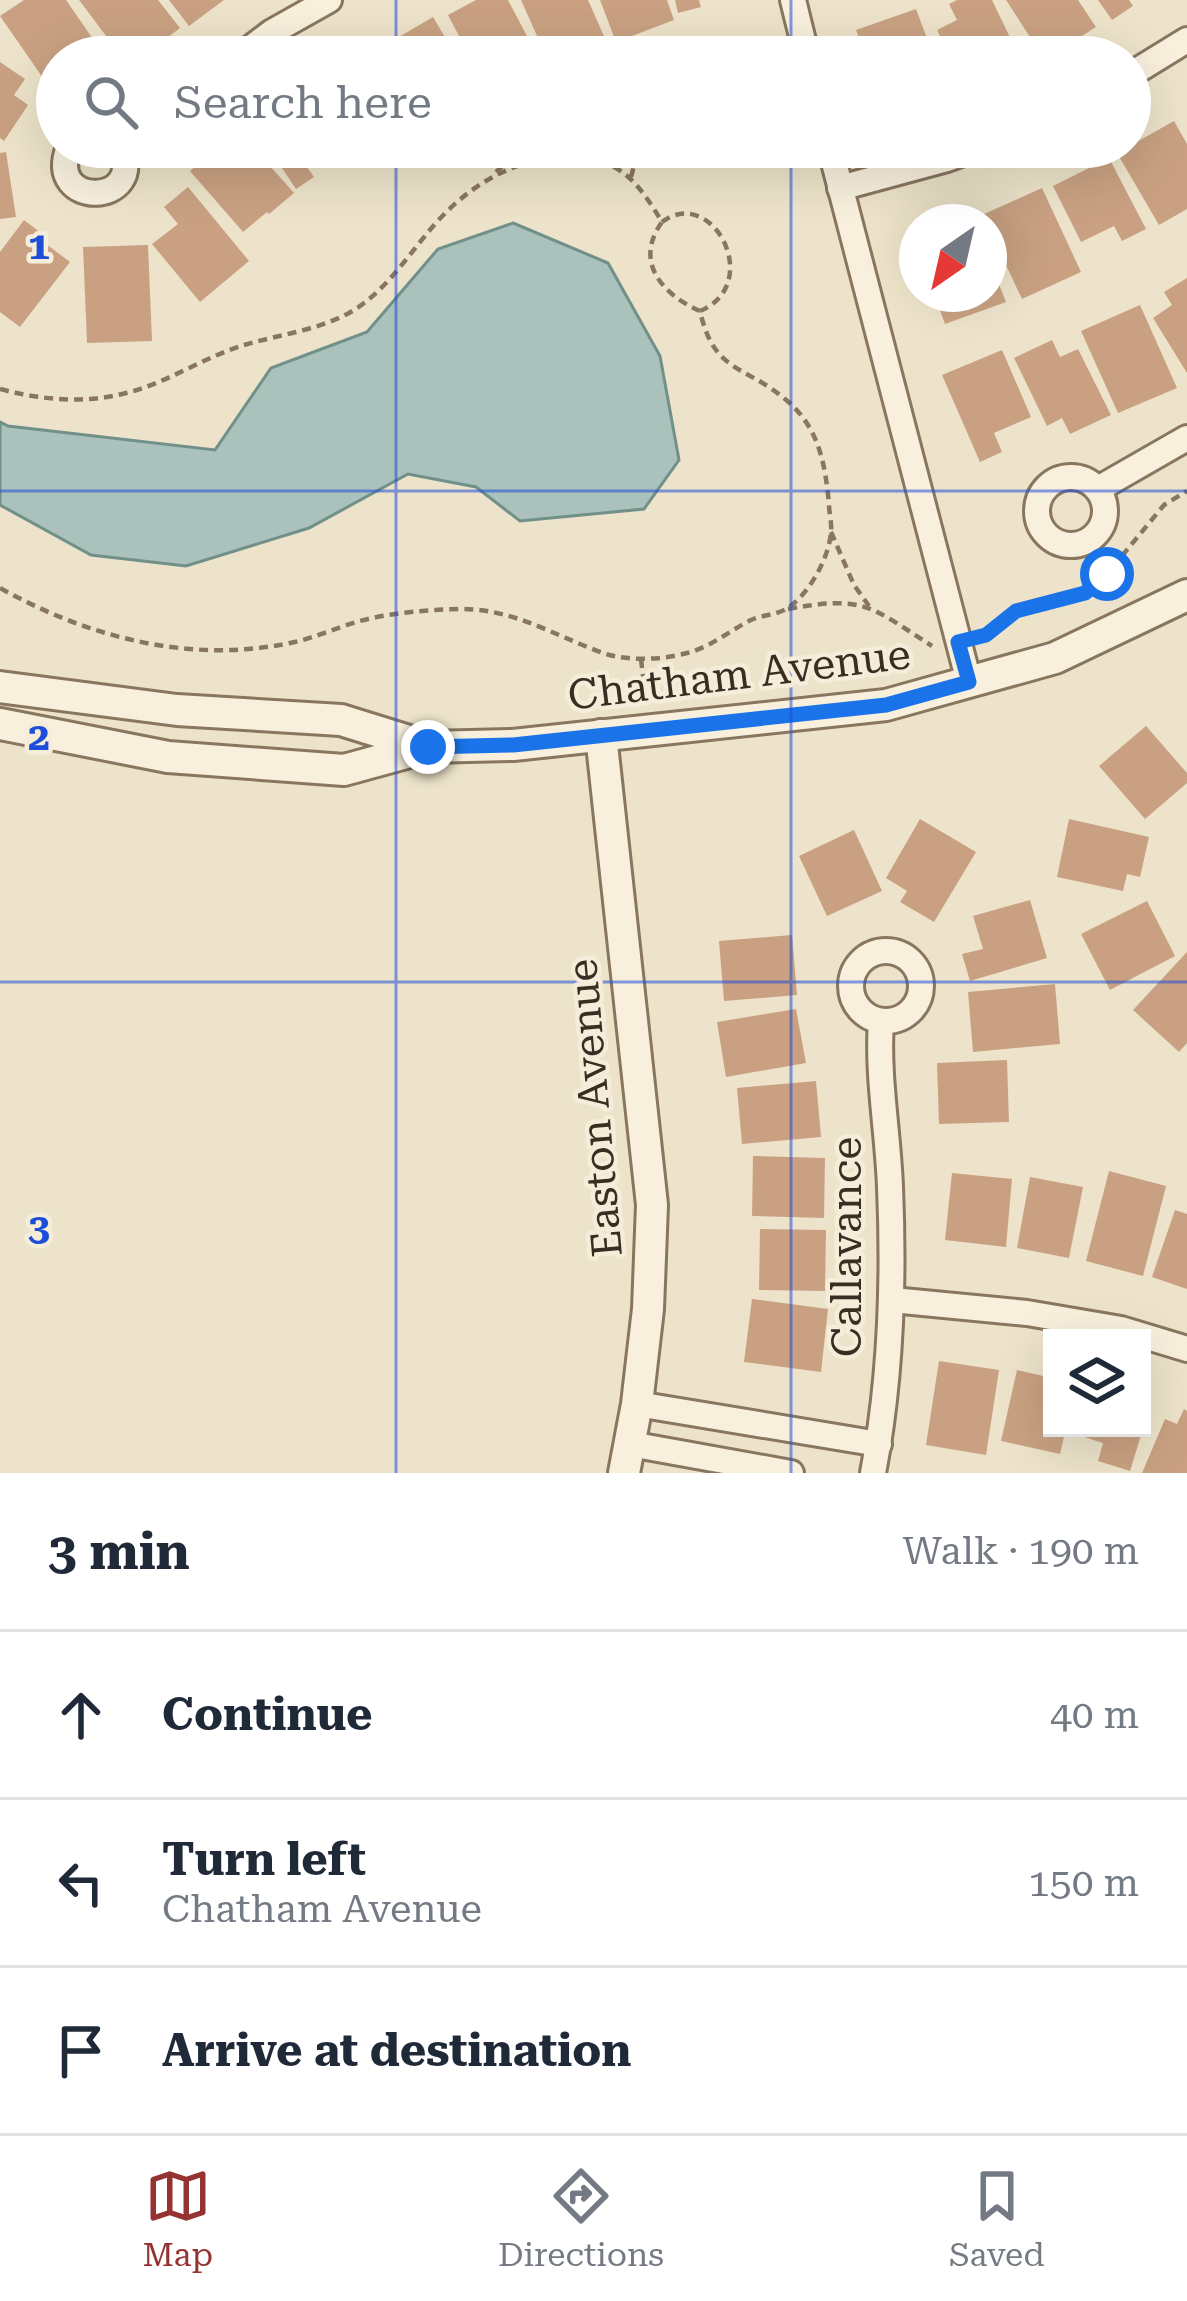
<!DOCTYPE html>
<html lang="en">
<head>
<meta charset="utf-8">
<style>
  body { margin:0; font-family:"Roboto Serif",serif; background:#f2f2f3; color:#1f2937 }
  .controls { position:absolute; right:36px; bottom:36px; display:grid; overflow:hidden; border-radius:0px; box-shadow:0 12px 48px #0002 }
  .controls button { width:108px; height:108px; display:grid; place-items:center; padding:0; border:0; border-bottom:3px solid #e0e1e3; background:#fff; color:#1f2937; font:60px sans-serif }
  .compass { position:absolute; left:899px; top:204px; width:108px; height:108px; border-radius:50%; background:#fff; box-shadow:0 12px 48px #0002; rotate:214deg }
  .stop { position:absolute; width:36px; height:36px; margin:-27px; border:9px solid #1a73e8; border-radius:50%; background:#fff }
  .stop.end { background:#1a73e8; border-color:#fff; box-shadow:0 3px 12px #0008 }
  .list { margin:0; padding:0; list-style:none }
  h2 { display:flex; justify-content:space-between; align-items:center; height:156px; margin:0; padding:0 48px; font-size:51px }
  h2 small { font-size:39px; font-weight:400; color:#747a83 }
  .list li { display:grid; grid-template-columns:78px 1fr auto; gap:36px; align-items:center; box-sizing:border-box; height:168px; padding:0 48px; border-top:3px solid #e0e1e3 }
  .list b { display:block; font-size:45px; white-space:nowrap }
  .list p { margin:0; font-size:39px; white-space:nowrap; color:#747a83 }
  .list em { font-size:39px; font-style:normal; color:#747a83 }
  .icon { flex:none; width:66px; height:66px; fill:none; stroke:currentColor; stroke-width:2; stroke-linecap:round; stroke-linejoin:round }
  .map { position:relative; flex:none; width:1187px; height:1473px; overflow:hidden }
  .search { position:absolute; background:#fff; box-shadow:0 12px 48px #0002; left:36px; right:36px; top:36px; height:132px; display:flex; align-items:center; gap:30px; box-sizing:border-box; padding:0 42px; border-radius:66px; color:#747a83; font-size:45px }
  .sheet { height:660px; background:#fff }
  nav { display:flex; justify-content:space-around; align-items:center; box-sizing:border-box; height:168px; border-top:3px solid #e0e1e3; background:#fff; font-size:33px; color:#747a83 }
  nav a { display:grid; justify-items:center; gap:6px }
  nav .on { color:#953332 }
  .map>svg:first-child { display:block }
  .water { fill:#aac2bb; stroke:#719089; stroke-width:3 }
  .building { fill:#c9a182 }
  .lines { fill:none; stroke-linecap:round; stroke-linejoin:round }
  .minor-casing { stroke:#89765f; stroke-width:30 }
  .tertiary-casing { stroke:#89765f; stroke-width:36 }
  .path { stroke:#89765f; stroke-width:4.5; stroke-dasharray:9 6; stroke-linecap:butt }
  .minor { stroke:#f8f0dd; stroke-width:24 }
  .tertiary { stroke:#f8f0dd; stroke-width:30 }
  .route { stroke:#1a73e8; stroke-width:15 }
  .grid { fill:none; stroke:#1d4ed8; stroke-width:3; stroke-opacity:0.55 }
  .labels { text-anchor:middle; stroke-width:9; stroke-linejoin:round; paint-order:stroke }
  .street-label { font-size:42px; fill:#3a2e22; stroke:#f5edd9 }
  .grid-label { font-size:39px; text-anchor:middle; font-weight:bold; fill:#1d4ed8; stroke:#f5edd9; stroke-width:9; stroke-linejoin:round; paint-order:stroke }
</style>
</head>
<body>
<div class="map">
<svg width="1187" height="1473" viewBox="0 0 1187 1473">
  <rect width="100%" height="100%" fill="#ede3ca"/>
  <!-- water -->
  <polygon class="water" points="513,223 608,263 660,356 679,460 644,509 520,521 476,487 408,474 309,528 186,566 91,555 0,505 0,422 8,426 215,450 271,368 367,332 438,249"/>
  <!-- building -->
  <g class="building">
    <polygon points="24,0 66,0 104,55 57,57 57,87 52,91 0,16"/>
    <polygon points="79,0 158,0 180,28 142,57 122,57"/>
    <polygon points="169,0 224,0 189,26"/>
    <polygon points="476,0 508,0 538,57 470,57 448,15"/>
    <polygon points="521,0 588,0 607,43 574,57 566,57 559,40 542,47"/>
    <polygon points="600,0 667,0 674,20 616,42"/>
    <polygon points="675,0 699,0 701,7 678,13"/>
    <polygon points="957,0 992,0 1016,50 1001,57 950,57 937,30 957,20 949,4"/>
    <polygon points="1006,0 1078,0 1096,27 1049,57 1043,57"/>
    <polygon points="1098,0 1129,0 1133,6 1112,20"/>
    <polygon points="916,9 934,57 866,57 856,30"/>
    <polygon points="433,17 457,57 385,57 380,48"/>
    <polygon points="0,62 25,79 14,95 28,105 4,141 0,138"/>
    <polygon points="1174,121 1187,144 1187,209 1159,225 1117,153"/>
    <polygon points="217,147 253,147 294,193 269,214 267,212 243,232 190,171"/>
    <polygon points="268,147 327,147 304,163 314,177 296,189"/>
    <polygon points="6,152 16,217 0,219 0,153"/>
    <polygon points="1109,158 1146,229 1122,241 1114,226 1081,242 1053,186"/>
    <polygon points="188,187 249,261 200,302 152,244 178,224 164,207"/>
    <polygon points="1042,188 1081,272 1022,299 989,229 989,222 986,222 982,215"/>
    <polygon points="24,220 45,236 42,241 70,262 20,327 0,312 0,252"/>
    <polygon points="148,245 152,341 87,343 83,247"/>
    <polygon points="989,259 1006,302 945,324 934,294 989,294"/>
    <polygon points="1187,278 1187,373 1153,318 1172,305 1164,292"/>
    <polygon points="1140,305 1177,388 1118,413 1081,331"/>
    <polygon points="1052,340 1060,357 1078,349 1111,415 1070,434 1062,418 1047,426 1014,358"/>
    <polygon points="1002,350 1031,417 994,433 1002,452 980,462 942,375"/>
    <polygon points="1146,726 1187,773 1187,783 1145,819 1099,766"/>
    <polygon points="920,819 976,852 934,922 900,902 907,891 886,878"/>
    <polygon points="1069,819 1149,837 1140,877 1127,874 1123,891 1057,877"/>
    <polygon points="854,830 882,891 827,916 799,856"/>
    <polygon points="1030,900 1047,958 970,981 962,954 983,949 973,916"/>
    <polygon points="1147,901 1175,956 1110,990 1081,934"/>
    <polygon points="792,935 797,995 724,1001 719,941"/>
    <polygon points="1187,952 1187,1043 1179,1052 1133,1010"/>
    <polygon points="1055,984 1060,1044 973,1052 968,992"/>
    <polygon points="796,1009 806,1063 726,1077 717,1022"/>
    <polygon points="1007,1060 1009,1122 939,1124 937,1063"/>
    <polygon points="816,1081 821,1137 742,1144 737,1088"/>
    <polygon points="753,1156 825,1158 824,1218 752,1216"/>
    <polygon points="1109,1171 1166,1186 1143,1276 1086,1261"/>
    <polygon points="952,1173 1012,1179 1006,1247 945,1240"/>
    <polygon points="1030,1177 1083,1187 1069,1258 1017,1248"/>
    <polygon points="1175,1210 1187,1214 1187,1289 1152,1277"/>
    <polygon points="760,1229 826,1230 825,1291 759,1290"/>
    <polygon points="752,1299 828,1309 821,1372 744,1362"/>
    <polygon points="939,1361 999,1370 986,1455 926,1445"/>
    <polygon points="1017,1370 1052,1378 1052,1428 1066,1428 1060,1454 1001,1441"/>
    <polygon points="1142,1400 1151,1403 1130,1471 1098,1461 1103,1443 1078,1435 1080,1428 1142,1428"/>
    <polygon points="1184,1409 1187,1411 1187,1473 1142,1473 1165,1419 1177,1424"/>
  </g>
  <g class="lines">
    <defs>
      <g id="minor">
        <polyline points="793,0 807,57"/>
        <polyline points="239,57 272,32 329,0"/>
        <polyline points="1130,75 1187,40"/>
        <path d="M69,147c-25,63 80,59 51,0"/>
        <polyline points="830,147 969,682"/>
        <polyline points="840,188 947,159 980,147"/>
        <circle cx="1071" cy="511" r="34"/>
        <polyline points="1098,489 1187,438"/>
        <circle cx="886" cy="986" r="35"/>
        <polyline points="892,1300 1027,1313 1121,1329 1187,1349"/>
        <polyline points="637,1404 879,1444"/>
        <polyline points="630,1444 791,1473"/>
        <path d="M873,1473c18,-94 21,-191 17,-286 -2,-55 -13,-111 -9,-166"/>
      </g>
      <g id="tertiary">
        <polyline points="0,687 177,710 341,720 428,747"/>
        <polyline points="0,724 168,757 344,770 428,747 513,745 886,705 1055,658 1187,595"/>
        <polyline points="601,735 652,1205 648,1309 637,1404 624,1473"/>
      </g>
    </defs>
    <!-- minor casing -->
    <use href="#minor" class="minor-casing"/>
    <!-- tertiary casing -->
    <use href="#tertiary" class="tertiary-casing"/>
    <!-- path -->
    <g class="path">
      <polyline points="496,172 522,147"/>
      <polyline points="631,177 635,162 644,147"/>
      <path d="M662,222c50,-38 103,62 38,89"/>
      <path d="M0,389c42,11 84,15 126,4 41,-10 78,-36 118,-48 34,-10 74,-15 105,-32 32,-18 53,-49 76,-77 36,-46 87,-80 147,-79 49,1 67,27 90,65 -29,40 1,73 38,89 14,62 43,53 85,88 34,28 40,64 44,105 0,9 3,19 2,28 -2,26 -22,63 -45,77 -10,6 -24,6 -35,11 -22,11 -40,27 -64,33 -23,6 -50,8 -73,3 -11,-2 -23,-8 -34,-12 -43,-18 -74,-35 -121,-35 -31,1 -61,3 -91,10 -27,6 -52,19 -78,24 -101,21 -202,-6 -290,-55"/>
      <polyline points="831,532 854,585 869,606"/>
      <path d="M788,609c76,-14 82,-3 144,37"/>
      <polyline points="983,636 1017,611 1085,593 1107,574 1164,505 1187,491"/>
      <polyline points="641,659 646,701"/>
    </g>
    <!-- minor -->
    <use href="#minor" class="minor"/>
    <!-- tertiary -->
    <use href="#tertiary" class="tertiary"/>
  </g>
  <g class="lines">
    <!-- route -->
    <polyline class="route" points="428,747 513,745 886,705 969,682 958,642 986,635 1016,611 1085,593 1107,574"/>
  </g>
  <!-- grid -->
  <path class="grid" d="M396,0v57M791,0v57M396,147v1326M791,147v1326M0,491h1187M0,982h1187"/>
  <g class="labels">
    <!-- street labels -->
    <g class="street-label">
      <text transform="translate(739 674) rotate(-7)" y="15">Chatham Avenue</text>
      <text transform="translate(594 1108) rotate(-95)" y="15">Easton Avenue</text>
      <text transform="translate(846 1247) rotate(-90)" y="15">Callavance</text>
    </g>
  </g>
  <g class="grid-label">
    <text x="39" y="259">1</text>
    <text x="39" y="750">2</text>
    <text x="39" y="1241">3</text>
  </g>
</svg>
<div class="controls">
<button><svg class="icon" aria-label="layers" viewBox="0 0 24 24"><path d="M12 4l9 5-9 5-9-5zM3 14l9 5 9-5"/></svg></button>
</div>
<svg class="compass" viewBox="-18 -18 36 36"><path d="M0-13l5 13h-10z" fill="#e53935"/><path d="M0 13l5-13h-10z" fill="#747a83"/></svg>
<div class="stop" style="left:1107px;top:574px"></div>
<div class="stop end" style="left:428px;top:747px"></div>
<div class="search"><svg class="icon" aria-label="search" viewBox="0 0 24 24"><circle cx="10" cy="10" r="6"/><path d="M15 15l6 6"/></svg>Search here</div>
</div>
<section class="sheet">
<h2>3 min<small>Walk · 190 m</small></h2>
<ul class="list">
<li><svg class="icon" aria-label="ahead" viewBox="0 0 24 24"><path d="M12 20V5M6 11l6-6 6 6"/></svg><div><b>Continue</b></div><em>40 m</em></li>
<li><svg class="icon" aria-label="left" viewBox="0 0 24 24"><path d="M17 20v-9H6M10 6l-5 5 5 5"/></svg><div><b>Turn left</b><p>Chatham Avenue</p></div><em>150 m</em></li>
<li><svg class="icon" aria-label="arrive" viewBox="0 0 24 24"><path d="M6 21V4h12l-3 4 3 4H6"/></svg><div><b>Arrive at destination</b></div></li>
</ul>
</section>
<nav>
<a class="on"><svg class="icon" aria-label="map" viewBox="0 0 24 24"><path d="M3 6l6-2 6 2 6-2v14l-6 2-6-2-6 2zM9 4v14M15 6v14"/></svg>Map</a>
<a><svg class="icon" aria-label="directions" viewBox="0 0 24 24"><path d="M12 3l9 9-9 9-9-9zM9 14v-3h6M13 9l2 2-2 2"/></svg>Directions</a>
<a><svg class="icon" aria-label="saved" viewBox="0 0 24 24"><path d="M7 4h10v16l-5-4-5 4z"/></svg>Saved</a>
</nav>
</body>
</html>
